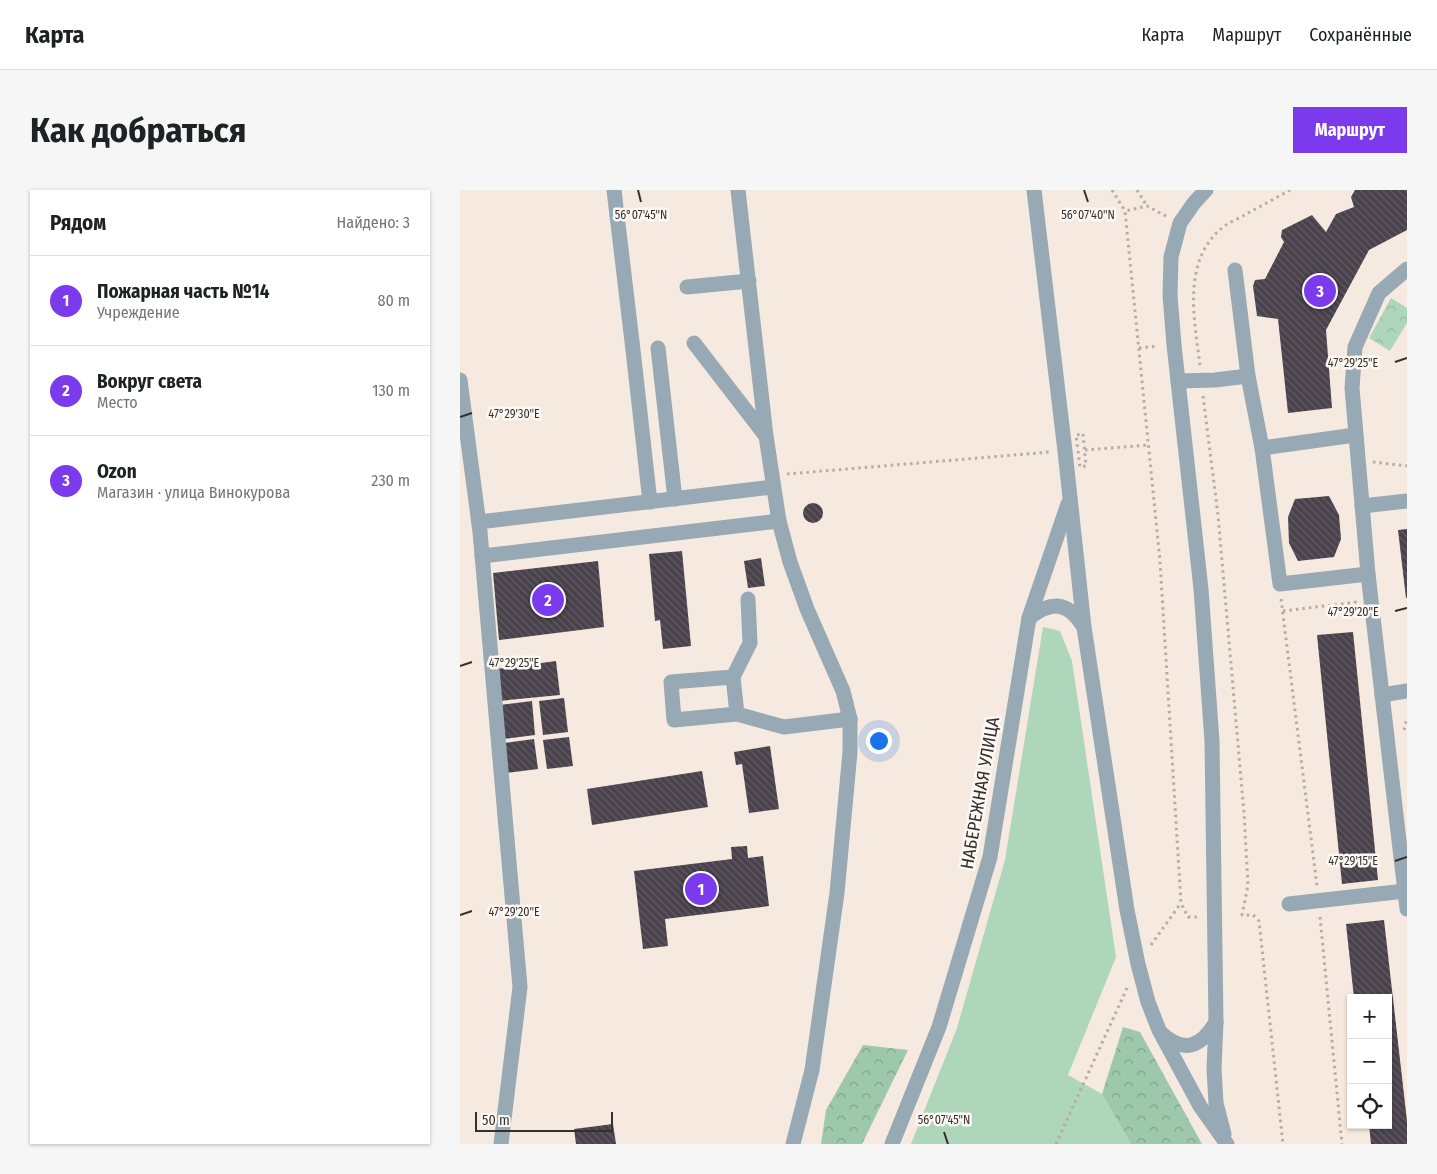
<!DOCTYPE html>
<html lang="ru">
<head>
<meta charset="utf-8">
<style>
  body { margin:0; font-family:"Fira Sans Condensed",sans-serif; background:#f6f6f6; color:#202124 }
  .controls { position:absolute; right:15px; bottom:15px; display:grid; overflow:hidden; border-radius:0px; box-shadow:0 1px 4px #0004 }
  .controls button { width:45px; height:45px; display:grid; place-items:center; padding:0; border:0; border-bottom:1px solid #e0e0e0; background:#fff; color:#202124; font:25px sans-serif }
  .scale { position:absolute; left:15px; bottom:12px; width:138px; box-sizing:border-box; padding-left:5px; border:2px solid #34302c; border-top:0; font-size:14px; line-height:18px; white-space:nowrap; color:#34302c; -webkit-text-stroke:4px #fdf8f4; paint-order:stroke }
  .you { position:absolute; left:418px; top:550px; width:18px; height:18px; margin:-12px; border:4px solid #fff; border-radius:50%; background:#1a73e8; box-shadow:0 0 0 8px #1a73e833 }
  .badge { display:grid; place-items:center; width:32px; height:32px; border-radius:50%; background:#7c3aed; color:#fff; font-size:16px; font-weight:700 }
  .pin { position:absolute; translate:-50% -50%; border:2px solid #fff; box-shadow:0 1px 5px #0006 }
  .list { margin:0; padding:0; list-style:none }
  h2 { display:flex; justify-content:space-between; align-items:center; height:65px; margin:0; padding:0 20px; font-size:21px }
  h2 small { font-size:16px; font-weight:400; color:#757577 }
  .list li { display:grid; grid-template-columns:32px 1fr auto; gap:15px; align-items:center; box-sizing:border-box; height:90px; padding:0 20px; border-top:1px solid #e0e0e0 }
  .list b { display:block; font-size:19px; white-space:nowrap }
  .list p { margin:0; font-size:16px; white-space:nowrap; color:#757577 }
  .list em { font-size:16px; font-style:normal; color:#757577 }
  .icon { flex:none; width:28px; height:28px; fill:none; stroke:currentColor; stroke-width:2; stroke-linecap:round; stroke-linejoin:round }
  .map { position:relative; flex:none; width:947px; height:954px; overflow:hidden; border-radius:0px }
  header { display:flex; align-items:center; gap:30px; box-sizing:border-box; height:70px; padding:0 25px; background:#fff; border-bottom:1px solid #e0e0e0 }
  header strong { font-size:24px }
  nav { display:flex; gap:28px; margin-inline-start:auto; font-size:18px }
  .intro { display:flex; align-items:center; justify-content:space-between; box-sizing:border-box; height:120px; padding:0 30px }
  h1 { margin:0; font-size:35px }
  .button { padding:12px 22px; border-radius:0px; background:#7c3aed; color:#fff; font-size:18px; font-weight:700 }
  main { display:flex; gap:30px; padding:0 30px }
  aside { flex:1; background:#fff; border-radius:0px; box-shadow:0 1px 4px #0004 }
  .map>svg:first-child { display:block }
  .grass { fill:#add6ba }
  .forest { fill:url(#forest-crowns) }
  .park { fill:url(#park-crowns) }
  .building { fill:url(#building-back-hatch) }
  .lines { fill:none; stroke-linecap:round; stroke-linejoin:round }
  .path { stroke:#b6aca4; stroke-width:3; stroke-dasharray:2.5 4; stroke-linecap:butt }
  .minor { stroke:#97a9b5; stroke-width:15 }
  .ticks { fill:none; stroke:#34302c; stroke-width:2 }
  .labels { text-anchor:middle; stroke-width:5; stroke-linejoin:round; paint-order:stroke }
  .street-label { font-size:18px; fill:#34302c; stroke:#fdf8f4 }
  .ticks-label { font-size:12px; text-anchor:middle; fill:#34302c; stroke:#fdf8f4; stroke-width:5; stroke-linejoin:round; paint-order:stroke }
</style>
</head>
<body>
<header>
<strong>Карта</strong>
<nav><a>Карта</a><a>Маршрут</a><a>Сохранённые</a></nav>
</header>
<div class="intro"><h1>Как добраться</h1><a class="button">Маршрут</a></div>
<main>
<aside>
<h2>Рядом<small>Найдено: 3</small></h2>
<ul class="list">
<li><span class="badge">1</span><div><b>Пожарная часть №14</b><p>Учреждение</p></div><em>80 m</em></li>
<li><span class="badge">2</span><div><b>Вокруг света</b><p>Место</p></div><em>130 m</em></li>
<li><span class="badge">3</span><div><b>Ozon</b><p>Магазин · улица Винокурова</p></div><em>230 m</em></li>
</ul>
</aside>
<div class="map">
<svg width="947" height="954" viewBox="0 0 947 954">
  <defs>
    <pattern id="forest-crowns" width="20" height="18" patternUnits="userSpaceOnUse" patternTransform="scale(1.25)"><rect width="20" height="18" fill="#9ec8ab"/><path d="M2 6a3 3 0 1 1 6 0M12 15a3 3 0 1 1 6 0" fill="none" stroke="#82a38b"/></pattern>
    <pattern id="park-crowns" width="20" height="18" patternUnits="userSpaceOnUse" patternTransform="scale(1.25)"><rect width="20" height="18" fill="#add6ba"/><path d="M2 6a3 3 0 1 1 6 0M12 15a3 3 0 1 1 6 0" fill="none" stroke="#95b8a0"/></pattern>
    <pattern id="building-back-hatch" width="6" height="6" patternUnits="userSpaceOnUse" patternTransform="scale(1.25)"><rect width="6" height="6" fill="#49424c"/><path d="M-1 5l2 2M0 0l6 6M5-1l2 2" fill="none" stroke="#615b63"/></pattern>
  </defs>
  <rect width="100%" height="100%" fill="#f6e9df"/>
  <!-- grass -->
  <polygon class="grass" points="583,437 600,441 612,471 656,767 608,885 642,904 671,954 451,954 497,838 545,670"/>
  <!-- forest -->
  <g class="forest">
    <polygon points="663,837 680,842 742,954 671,954 642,904"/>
    <polygon points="403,855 448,860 402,954 361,954 366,920"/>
  </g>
  <!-- park -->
  <polygon class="park" points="931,108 947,118 947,133 930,161 909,148"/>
  <!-- building -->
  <g class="building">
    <polygon points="895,0 947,0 947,40 909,60 866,140 872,218 828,223 818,129 797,126 793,96 795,90 805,89 824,52 821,47 822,40 852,25 866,42 876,24 894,17 891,7"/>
    <polygon points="869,306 879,325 881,349 874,367 838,371 829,353 828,327 835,309"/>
    <circle cx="353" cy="323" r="10"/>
    <polygon points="947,339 947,408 946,408 938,340"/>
    <polygon points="222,361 231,456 203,459 200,430 195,431 189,364"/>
    <polygon points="301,368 305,396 288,398 284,371"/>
    <polygon points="138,371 144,437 39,450 33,383"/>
    <polygon points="893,442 918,690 882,694 857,445"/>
    <polygon points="96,471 100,505 39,511 36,479"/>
    <polygon points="104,508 108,542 83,545 79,511"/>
    <polygon points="72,511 75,545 43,549 39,515"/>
    <polygon points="109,547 113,576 87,579 83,550"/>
    <polygon points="74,549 78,579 47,583 44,553"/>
    <polygon points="310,556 319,619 289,623 282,574 276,575 274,562"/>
    <polygon points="242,581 248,617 132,635 127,599"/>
    <polygon points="287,656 288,668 303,666 309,716 205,729 208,756 183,759 174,681 272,669 271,657"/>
    <polygon points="924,730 947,931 947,954 911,954 909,935 928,935 928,808 894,808 886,734"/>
    <polygon points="153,934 156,954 116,954 114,939"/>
  </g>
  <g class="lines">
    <!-- path -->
    <g class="path">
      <polyline points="652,0 665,21"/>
      <polyline points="677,0 687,16"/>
      <polyline points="706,26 687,16 665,21 700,371 721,713 728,727 738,727"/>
      <polyline points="679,158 698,156"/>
      <path d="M740,175c-6,-47 -19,-108 26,-140 6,-4 14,-7 20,-11 15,-8 30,-16 44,-24"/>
      <polyline points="743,206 758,325 784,623 788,695 782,725 793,725 799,731 823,954"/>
      <polygon points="623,244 626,276 620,277 616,245"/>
      <polyline points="625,260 688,255"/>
      <polyline points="913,272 947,276"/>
      <polyline points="327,284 590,262"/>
      <polyline points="821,409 857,696"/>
      <polyline points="823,421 897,412"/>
      <polyline points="944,540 947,528"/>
      <polyline points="860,727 882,954"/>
      <polyline points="691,755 721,713"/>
      <polyline points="596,954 667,798"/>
    </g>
    <!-- minor -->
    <g class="minor">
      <polyline points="154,0 173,160 190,312"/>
      <polyline points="278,0 306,246 319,331 330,372 347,419 383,501 390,529 390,562 377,703 352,880 333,954"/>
      <polyline points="574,0 605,261 624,437 667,720 678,774 688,812 699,840 740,916 767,954"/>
      <polyline points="746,0 734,13 720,33 711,67 710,105 714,155 741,399 752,551 756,832 754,879 756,913 764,944"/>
      <polyline points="947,79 919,103 895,157 892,198 908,384 947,719"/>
      <polyline points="775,80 788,186 802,258 895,245"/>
      <polyline points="227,97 289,91"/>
      <polyline points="234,153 305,245"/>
      <polyline points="198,158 215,309"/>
      <polyline points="0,190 20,342 60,797 41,954"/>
      <polyline points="718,191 755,190 788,186"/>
      <polyline points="802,258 820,394 908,384"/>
      <polyline points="902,316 947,311"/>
      <polyline points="19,332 313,297"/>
      <polyline points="22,366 319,331"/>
      <path d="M569,428c22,-17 39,-17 54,8"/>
      <polyline points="273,487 290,453 288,409"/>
      <polyline points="922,505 947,501"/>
      <polyline points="277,524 273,487 211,492 214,530 277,524 324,537 390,529"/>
      <polyline points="829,714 945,701"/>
      <path d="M701,843c23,21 40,14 55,-11"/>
      <polyline points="432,954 479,837 530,667 569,428 608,314"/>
    </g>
  </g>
  <!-- ticks -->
  <path class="ticks" d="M178,0l3,12M624,0l4,12M935,172l12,-4M0,227l12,-4M935,421l12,-3M0,476l12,-4M935,671l12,-4M0,725l12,-4M484,942l4,12"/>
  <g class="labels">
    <!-- street labels -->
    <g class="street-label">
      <text transform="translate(520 603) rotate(-80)" y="6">НАБЕРЕЖНАЯ УЛИЦА</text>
    </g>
  </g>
  <g class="ticks-label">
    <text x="181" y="29">56°07'45"N</text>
    <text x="628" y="29">56°07'40"N</text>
    <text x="893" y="177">47°29'25"E</text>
    <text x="54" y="228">47°29'30"E</text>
    <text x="893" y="426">47°29'20"E</text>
    <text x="54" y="477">47°29'25"E</text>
    <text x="893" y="675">47°29'15"E</text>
    <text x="54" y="726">47°29'20"E</text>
    <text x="484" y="934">56°07'45"N</text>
  </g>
</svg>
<div class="controls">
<button>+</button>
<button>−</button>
<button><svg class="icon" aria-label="locate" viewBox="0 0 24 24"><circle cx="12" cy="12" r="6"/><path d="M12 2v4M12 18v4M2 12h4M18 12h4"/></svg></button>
</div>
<div class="scale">50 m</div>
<div class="you"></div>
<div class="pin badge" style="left:241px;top:699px">1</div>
<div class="pin badge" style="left:88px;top:410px">2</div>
<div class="pin badge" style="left:860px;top:101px">3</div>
</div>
</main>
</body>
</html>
